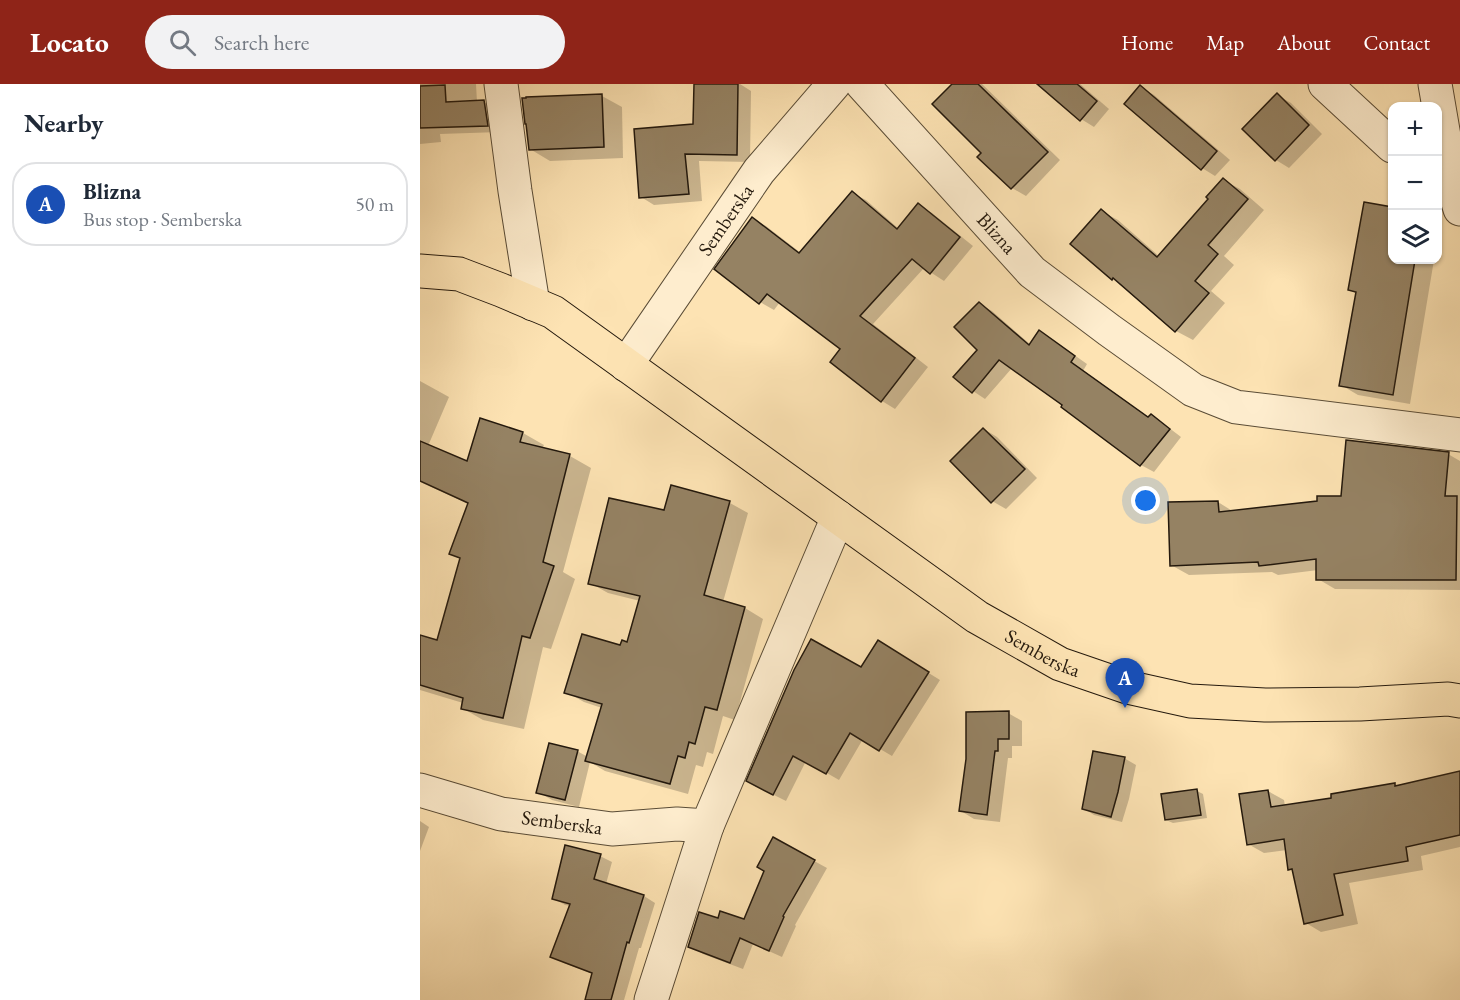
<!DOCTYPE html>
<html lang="en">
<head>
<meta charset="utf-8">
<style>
  body { margin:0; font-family:"EB Garamond",serif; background:#f2f2f3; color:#1f2937 }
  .controls { position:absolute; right:18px; top:18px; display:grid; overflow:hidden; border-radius:12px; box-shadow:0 2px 4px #0004 }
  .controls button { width:54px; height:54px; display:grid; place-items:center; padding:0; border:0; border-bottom:2px solid #e0e1e3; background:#fff; color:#1f2937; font:30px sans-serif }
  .you { position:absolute; left:726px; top:417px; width:21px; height:21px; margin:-15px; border:4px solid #fff; border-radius:50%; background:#1a73e8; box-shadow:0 0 0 9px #1a73e833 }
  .badge { display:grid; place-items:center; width:39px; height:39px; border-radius:50%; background:#8f2418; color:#fff; font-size:20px; font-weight:700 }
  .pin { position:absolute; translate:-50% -50px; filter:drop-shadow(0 2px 3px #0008) }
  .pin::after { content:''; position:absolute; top:32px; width:21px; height:18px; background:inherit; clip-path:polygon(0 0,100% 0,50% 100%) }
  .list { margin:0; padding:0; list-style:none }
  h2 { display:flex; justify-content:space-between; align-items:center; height:78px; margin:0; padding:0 24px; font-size:26px }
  h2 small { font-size:20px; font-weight:400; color:#747a83 }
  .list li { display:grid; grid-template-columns:39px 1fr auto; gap:18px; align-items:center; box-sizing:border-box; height:84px; margin:0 12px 12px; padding:0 12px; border:2px solid #e0e1e3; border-radius:24px }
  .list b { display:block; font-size:22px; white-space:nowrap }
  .list p { margin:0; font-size:20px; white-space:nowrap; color:#747a83 }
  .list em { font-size:20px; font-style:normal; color:#747a83 }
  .icon { flex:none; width:33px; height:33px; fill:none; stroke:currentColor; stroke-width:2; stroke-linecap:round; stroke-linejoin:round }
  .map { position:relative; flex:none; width:1040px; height:916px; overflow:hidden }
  header { display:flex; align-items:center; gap:36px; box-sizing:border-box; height:84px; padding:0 30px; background:#8f2418; color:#fff }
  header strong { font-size:28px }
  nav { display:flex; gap:33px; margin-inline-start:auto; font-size:21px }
  .search { width:420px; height:54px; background:#f2f2f3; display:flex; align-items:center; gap:15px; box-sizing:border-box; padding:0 21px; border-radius:33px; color:#747a83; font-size:22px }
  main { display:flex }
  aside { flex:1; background:#fff }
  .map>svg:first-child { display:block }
  .shadow { fill:#0003 }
  .building { fill:#958263; stroke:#24190d; stroke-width:1.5 }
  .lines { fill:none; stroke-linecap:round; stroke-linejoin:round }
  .minor-casing { stroke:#5a4c36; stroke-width:35 }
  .major-casing { stroke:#24190d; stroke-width:35 }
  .minor { stroke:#feedce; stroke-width:33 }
  .major { stroke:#fde3b3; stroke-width:33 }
  .labels { text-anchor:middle; stroke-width:5; stroke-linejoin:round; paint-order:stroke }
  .street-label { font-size:20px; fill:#24190d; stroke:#feedce }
</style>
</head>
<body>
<header>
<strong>Locato</strong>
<div class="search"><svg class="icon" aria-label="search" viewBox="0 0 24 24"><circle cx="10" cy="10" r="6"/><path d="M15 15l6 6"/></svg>Search here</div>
<nav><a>Home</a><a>Map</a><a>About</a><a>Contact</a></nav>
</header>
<main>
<aside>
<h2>Nearby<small></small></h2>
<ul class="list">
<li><span class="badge" style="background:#1a4fb4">A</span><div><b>Blizna</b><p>Bus stop · Semberska</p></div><em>50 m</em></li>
</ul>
</aside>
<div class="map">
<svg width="1040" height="916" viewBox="0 0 1040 916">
  <rect width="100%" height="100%" fill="#fde3b3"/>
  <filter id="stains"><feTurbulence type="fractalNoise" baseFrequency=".00333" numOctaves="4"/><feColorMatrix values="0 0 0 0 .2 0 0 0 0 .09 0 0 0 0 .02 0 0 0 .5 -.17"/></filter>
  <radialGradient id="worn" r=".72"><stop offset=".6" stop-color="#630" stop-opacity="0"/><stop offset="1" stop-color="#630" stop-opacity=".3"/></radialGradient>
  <!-- shadow -->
  <g class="shadow">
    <polygon points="0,0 56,0 57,18 64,18 77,25 80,48 20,50 21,58 0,60"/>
    <polygon points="275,0 320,0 331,7 330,78 279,77 282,117 234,121 221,113 274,41"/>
    <polygon points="534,0 562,0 640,76 606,112 592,104 559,73 563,69"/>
    <polygon points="621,0 660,0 689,25 674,43 661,35"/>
    <polygon points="720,3 734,11 810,76 795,92 782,84"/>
    <polygon points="857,11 871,19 902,50 869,84 856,76"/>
    <polygon points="182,12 202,23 203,74 130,77 110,65"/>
    <polygon points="803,96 820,105 844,126 804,172 814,181 791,207 805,219 773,256 756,247 703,200 693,194 681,127 698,136 740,173 790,114"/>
    <polygon points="432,109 446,116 479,145 498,121 512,129 553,162 524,197 504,184 453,240 508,283 475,325 462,317 412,278 422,265 360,218 354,226 340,218 332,135 346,142 381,169"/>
    <polygon points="945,120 972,125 972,176 1014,176 990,320 938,311 921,301 937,210 930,206"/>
    <polygon points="1018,138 1020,140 1018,156"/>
    <polygon points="559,220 572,227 611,261 620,248 633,256 667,280 663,287 729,334 731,332 744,340 761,353 734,388 721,381 643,323 644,321 592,284 565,315 553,307 559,266"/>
    <polygon points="0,297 29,313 8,362 48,379 61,336 103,349 124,361 122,365 150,372 171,384 143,488 155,495 131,565 123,563 104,645 63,636 42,624 43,619 0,606 0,552 18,558 42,476 31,469 49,420 0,398"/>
    <polygon points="564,345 577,353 617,394 586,425 572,417"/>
    <polygon points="1028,370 1040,377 1040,506 915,505 898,495 898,486 858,491 852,488 769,491 751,481 798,418 814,428 898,418 922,413"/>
    <polygon points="252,403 310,419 328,429 303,518 325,524 343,535 315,636 303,632 293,670 287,668 283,683 276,681 268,710 185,687 170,678 159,723 132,716 118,708 157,667 168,673 182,624 164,618 146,608 201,563 208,560 220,517 188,509 170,499 245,428"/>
    <polygon points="470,565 520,596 472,672 443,655 419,696 386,677 366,717 340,704 441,585"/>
    <polygon points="588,629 602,637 602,662 592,662 592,674 588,674 580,738 554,735 541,727"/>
    <polygon points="704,674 716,681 709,715 702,738 674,731 663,724"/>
    <polygon points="1040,689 1040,763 1001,772 1003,786 929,799 938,840 901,848 886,839 873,787 870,785 867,766 844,769 828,760 848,707 864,716 865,722 913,715 975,700 980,703"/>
    <polygon points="777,707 783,710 787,734 753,739 746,736"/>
    <polygon points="0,737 9,743 0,767"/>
    <polygon points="354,755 407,784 375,841 376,842 362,873 333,860 323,885 283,870 270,862 298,836 325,837 346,786"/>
    <polygon points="180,772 192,778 186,800 224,812 235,819 221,864 219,864 204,916 166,916 173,890 144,879 132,872 151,822 145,821 133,814"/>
  </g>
  <!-- building -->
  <g class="building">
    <polygon points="274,0 318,0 317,71 265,70 269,110 219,114 214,45 273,40"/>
    <polygon points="532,0 558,0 628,68 591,105 557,73 561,69 512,20"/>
    <polygon points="617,0 657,0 677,17 660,37"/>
    <polygon points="25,1 26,18 64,16 68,42 0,44 0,2"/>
    <polygon points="720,1 797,67 781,86 704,20"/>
    <polygon points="857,9 889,41 855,77 822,45"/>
    <polygon points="182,10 184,63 109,66 106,40 105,40 102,14 106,14 106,13"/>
    <polygon points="803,94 828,115 788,161 798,170 775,197 789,209 755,248 693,194 692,196 650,160 681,125 737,173 788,115 786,113"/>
    <polygon points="432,107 477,145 498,119 540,153 510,190 492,175 440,232 495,274 461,318 410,278 420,265 347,210 339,220 294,185 332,133 379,169"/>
    <polygon points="944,118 972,123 972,176 995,176 973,311 919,302 936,208 928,206"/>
    <polygon points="559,218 609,261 619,246 655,272 651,278 728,333 731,330 750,345 720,382 641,323 642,321 579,276 552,309 533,293 557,266 534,243"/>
    <polygon points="60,334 103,348 100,358 150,370 123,478 134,482 110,554 102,552 83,634 41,625 43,614 0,601 0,551 17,556 40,474 29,470 48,419 0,397 0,357 47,377"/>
    <polygon points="563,344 605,385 571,419 530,377"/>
    <polygon points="926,356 1029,368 1025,412 1037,412 1036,496 896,496 896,475 839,482 838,478 750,482 748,418 798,417 799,428 897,417 897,412 921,412"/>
    <polygon points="251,401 310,417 284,511 325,523 297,626 285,623 275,660 269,658 265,674 258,672 250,700 165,677 182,620 144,609 162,550 200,561 202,556 207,558 220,512 168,500 189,414 244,426"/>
    <polygon points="391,555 441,583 458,556 509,588 459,667 430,649 406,690 373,672 353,711 326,697 374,586"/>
    <polygon points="589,627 589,655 578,655 578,667 575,667 567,731 539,727 546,675 546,628"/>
    <polygon points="129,659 158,666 145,716 116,709"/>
    <polygon points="673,667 705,673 698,708 691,733 662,725"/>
    <polygon points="1040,687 1040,751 986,763 988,777 914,790 923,831 884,840 872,785 868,786 864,755 827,761 819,710 848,706 851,723 911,714 911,710 975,699 975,702"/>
    <polygon points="777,705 781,731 745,736 741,710"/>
    <polygon points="353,753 395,776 363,832 364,833 349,867 320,854 310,879 268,863 279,828 298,834 300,827 324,835 344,787 337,783"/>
    <polygon points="145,761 181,770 174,795 224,811 209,859 207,858 191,916 165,916 172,889 130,873 150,820 132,815"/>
  </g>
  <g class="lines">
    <defs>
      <g id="minor">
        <polyline points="81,0 95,107 113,220"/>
        <path id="s1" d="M442,0l170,188 77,58 84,60 43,17 224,28"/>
        <polyline points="905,0 972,62"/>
        <polyline points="1015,0 1032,99 1040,125"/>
        <path id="s2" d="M206,281l133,-194 75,-87"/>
        <path id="s3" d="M0,706l81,24 111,15 65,-5 30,2 131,-309"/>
        <polyline points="231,916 287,742"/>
      </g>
      <g id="major">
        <path id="s4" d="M0,187l39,3 42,16 52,22 424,305 83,47 67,23 63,14 75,4 95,-1 88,-5 12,2"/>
      </g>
    </defs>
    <!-- minor casing -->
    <use href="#minor" class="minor-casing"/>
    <!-- major casing -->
    <use href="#major" class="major-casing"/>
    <!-- minor -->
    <use href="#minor" class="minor"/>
    <!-- major -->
    <use href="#major" class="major"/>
  </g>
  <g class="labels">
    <!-- street labels -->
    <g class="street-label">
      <text dy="7" stroke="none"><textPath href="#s2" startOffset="176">Semberska</textPath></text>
      <text dy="7" stroke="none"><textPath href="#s1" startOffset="201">Blizna</textPath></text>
      <text dy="7" stroke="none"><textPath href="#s4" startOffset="738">Semberska</textPath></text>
      <text dy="7" stroke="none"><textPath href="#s3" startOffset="146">Semberska</textPath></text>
    </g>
  </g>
  <rect width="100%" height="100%" filter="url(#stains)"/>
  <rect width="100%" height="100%" fill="url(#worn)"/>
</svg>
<div class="controls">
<button>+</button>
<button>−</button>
<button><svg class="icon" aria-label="layers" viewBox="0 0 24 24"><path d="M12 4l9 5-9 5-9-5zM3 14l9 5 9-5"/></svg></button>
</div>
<div class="you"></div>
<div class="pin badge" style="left:705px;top:624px;background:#1a4fb4">A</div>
</div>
</main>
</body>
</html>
